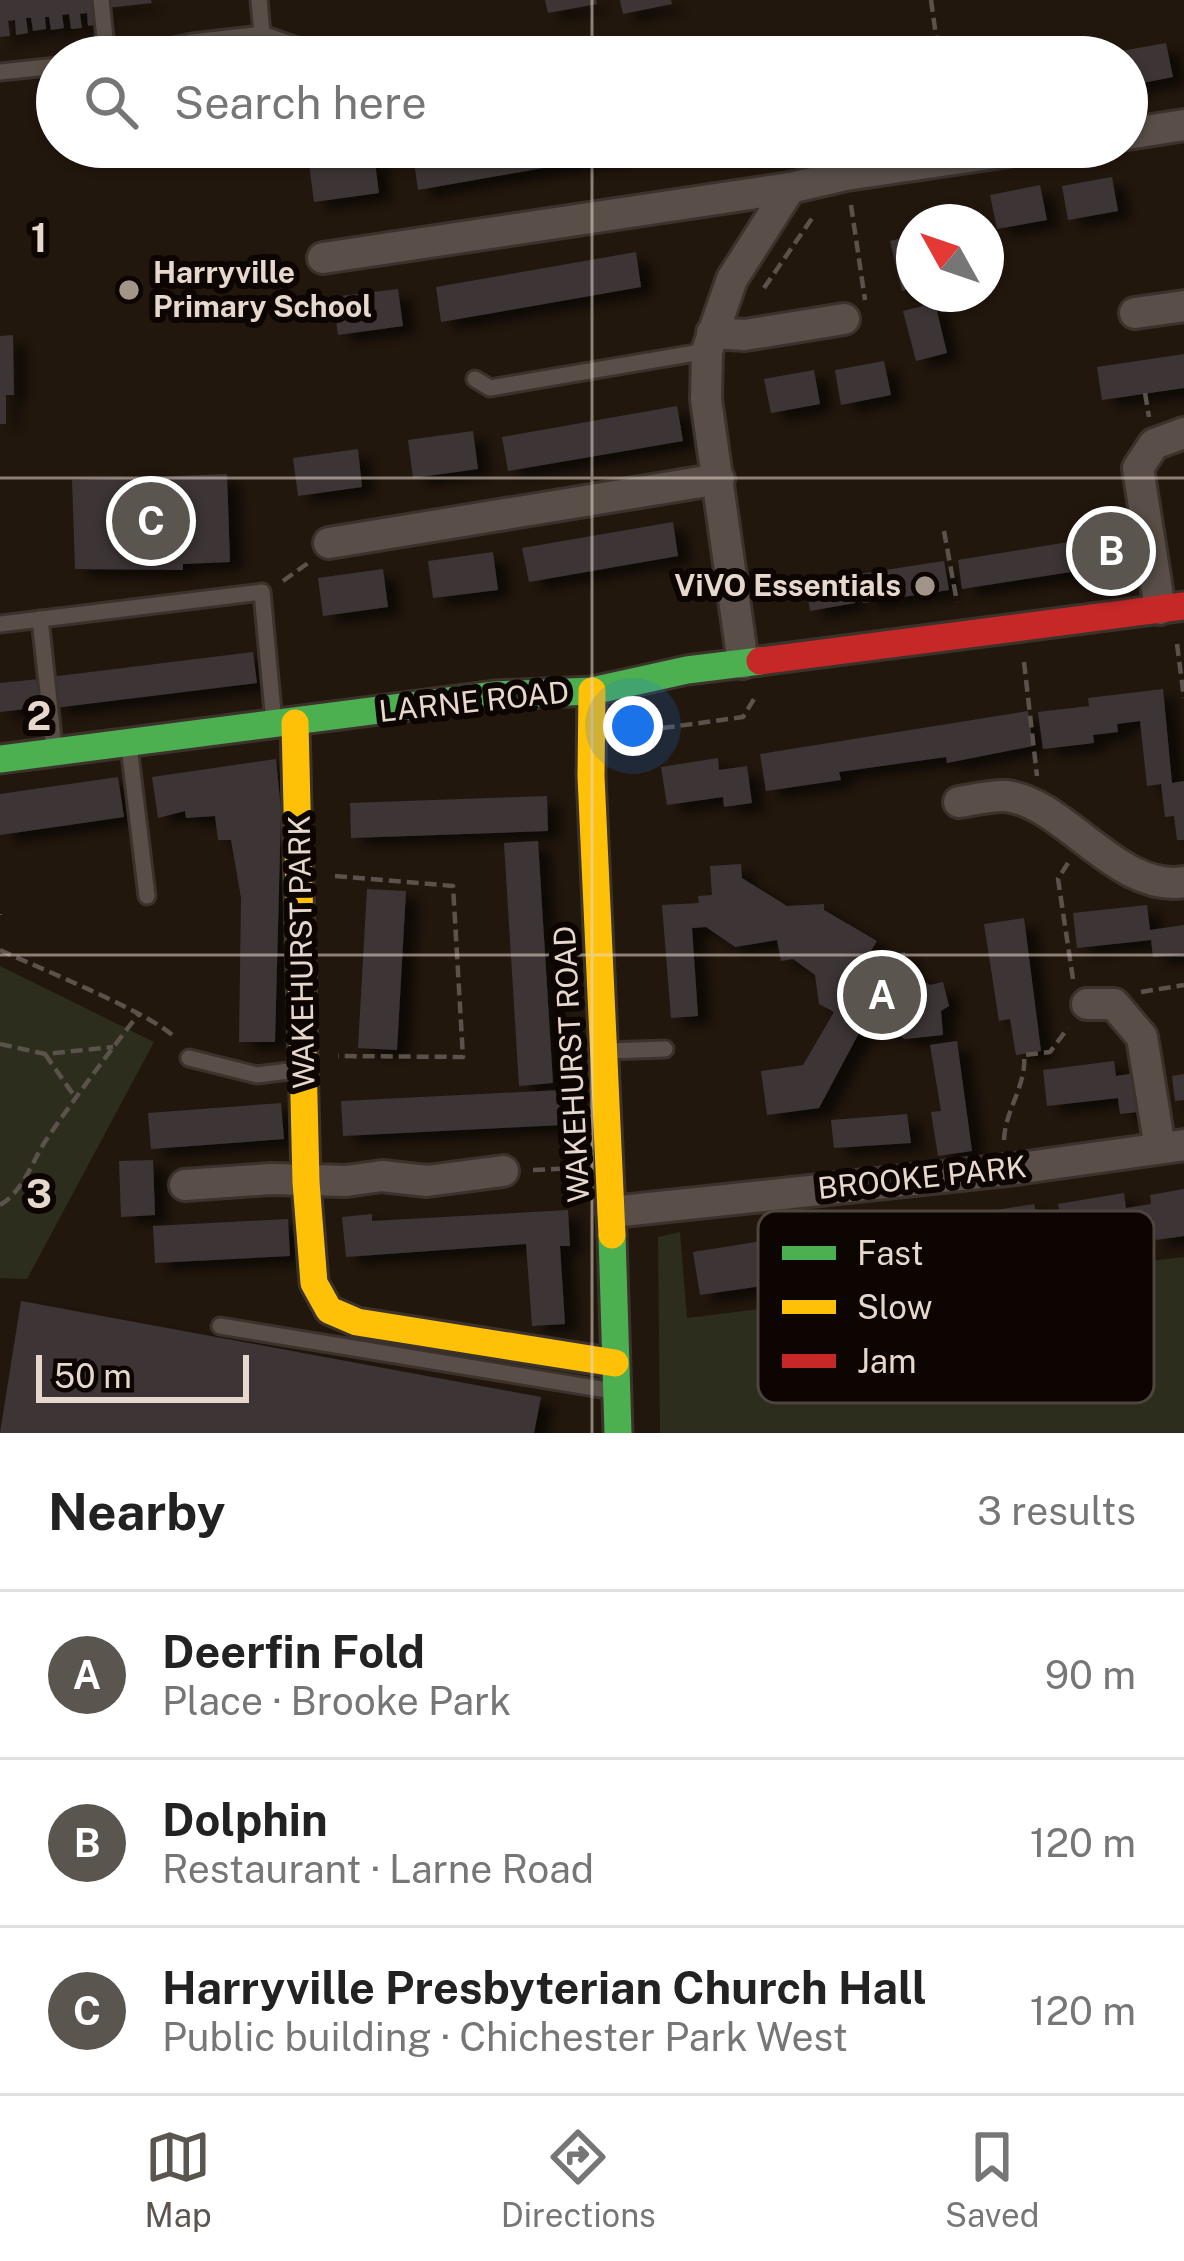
<!DOCTYPE html>
<html lang="en">
<head>
<meta charset="utf-8">
<style>
  body { margin:0; font-family:"Public Sans",sans-serif; background:#f6f6f6; color:#222 }
  .compass { position:absolute; left:896px; top:204px; width:108px; height:108px; border-radius:50%; background:#fff; box-shadow:0 3px 9px #0004; rotate:310deg }
  .scale { position:absolute; left:36px; bottom:30px; width:213px; box-sizing:border-box; padding-left:12px; border:6px solid #e6d8cc; border-top:0; font-size:33px; line-height:42px; white-space:nowrap; color:#e6d8cc; -webkit-text-stroke:9px #0d0501; paint-order:stroke }
  .you { position:absolute; left:633px; top:726px; width:42px; height:42px; margin:-30px; border:9px solid #fff; border-radius:50%; background:#1a73e8; box-shadow:0 0 0 18px #1a73e833 }
  .badge { display:grid; place-items:center; width:78px; height:78px; border-radius:50%; background:#5b5550; color:#fff; font-size:39px; font-weight:700 }
  .pin { position:absolute; translate:-50% -50%; border:6px solid #fff; box-shadow:0 3px 12px #0006 }
  .list { margin:0; padding:0; list-style:none }
  h2 { display:flex; justify-content:space-between; align-items:center; height:156px; margin:0; padding:0 48px; font-size:51px }
  h2 small { font-size:39px; font-weight:400; color:#767676 }
  .list li { display:grid; grid-template-columns:78px 1fr auto; gap:36px; align-items:center; box-sizing:border-box; height:168px; padding:0 48px; border-top:3px solid #e0e0e0 }
  .list b { display:block; font-size:45px; white-space:nowrap }
  .list p { margin:0; font-size:39px; white-space:nowrap; color:#767676 }
  .list em { font-size:39px; font-style:normal; color:#767676 }
  .icon { flex:none; width:66px; height:66px; fill:none; stroke:currentColor; stroke-width:2; stroke-linecap:round; stroke-linejoin:round }
  .map { position:relative; flex:none; width:1184px; height:1433px; overflow:hidden }
  .search { position:absolute; background:#fff; box-shadow:0 3px 9px #0004; left:36px; right:36px; top:36px; height:132px; display:flex; align-items:center; gap:30px; box-sizing:border-box; padding:0 42px; border-radius:66px; color:#767676; font-size:45px }
  .sheet { height:660px; background:#fff }
  nav { display:flex; justify-content:space-around; align-items:center; box-sizing:border-box; height:168px; border-top:3px solid #e0e0e0; background:#fff; font-size:33px; color:#767676 }
  nav a { display:grid; justify-items:center; gap:6px }
  nav .on { color:#5b5550 }
  .map>svg:first-child { display:block }
  .green { fill:#2c2d1c }
  .building { fill:#3c3535; filter:url(#shadow) }
  .lines { fill:none; stroke-linecap:round; stroke-linejoin:round }
  .lane-casing { stroke:#3b322c; stroke-width:21 }
  .street-casing { stroke:#3b322c; stroke-width:36 }
  .fast-casing { stroke:#3b322c; stroke-width:33 }
  .slow-casing { stroke:#3b322c; stroke-width:33 }
  .jam-casing { stroke:#3b322c; stroke-width:33 }
  .path { stroke:#5b524c; stroke-width:4.5; stroke-dasharray:12 6; stroke-linecap:butt }
  .lane { stroke:#594f48; stroke-width:15 }
  .street { stroke:#594f48; stroke-width:30 }
  .fast { stroke:#4caf50; stroke-width:27 }
  .slow { stroke:#ffc107; stroke-width:27 }
  .jam { stroke:#c62828; stroke-width:27 }
  .grid { fill:none; stroke:#e6d8cc; stroke-width:3; stroke-opacity:0.55 }
  .poi-dot { fill:#a19489; stroke:#0d0501; stroke-width:4.5 }
  .labels { text-anchor:middle; stroke-width:12; stroke-linejoin:round; paint-order:stroke }
  .poi-label { font-size:30px; font-weight:bold; fill:#e6d8cc; stroke:#0d0501; text-anchor:start }
  .street-label { font-size:30px; fill:#e6d8cc; stroke:#0d0501 }
  .key { fill:#0d0501; stroke:#4e443e; stroke-width:3 }
  .key-label { font-size:33px; fill:#e6d8cc }
  .grid-label { font-size:39px; text-anchor:middle; font-weight:bold; fill:#e6d8cc; stroke:#0d0501; stroke-width:12; stroke-linejoin:round; paint-order:stroke }
</style>
</head>
<body>
<div class="map">
<svg width="1184" height="1433" viewBox="0 0 1184 1433">
  <defs>
    <filter id="shadow"><feDropShadow dx="13" dy="8" stdDeviation="6" flood-color="#0009"/></filter>
  </defs>
  <rect width="100%" height="100%" fill="#22170d"/>
  <!-- green -->
  <g class="green">
    <polygon points="0,966 154,1042 27,1279 0,1278"/>
    <polygon points="680,1232 687,1318 1184,1257 1184,1433 660,1433 658,1237"/>
  </g>
  <!-- building -->
  <g class="building">
    <polygon points="0,0 98,0 101,24 88,26 87,13 80,14 82,28 71,29 69,14 62,15 64,28 51,30 49,17 45,17 46,29 33,31 31,18 26,18 28,33 16,35 15,20 8,21 10,36 0,37"/>
    <polygon points="105,0 151,0 152,3 106,8"/>
    <polygon points="545,0 596,0 597,4 548,13"/>
    <polygon points="620,0 671,0 672,4 623,14"/>
    <polygon points="1166,43 1173,77 1127,86 1127,57 1117,57 1116,52"/>
    <polygon points="459,147 617,147 618,155 418,190 413,155"/>
    <polygon points="374,155 379,193 314,202 309,164"/>
    <polygon points="1112,177 1118,211 1068,220 1062,186"/>
    <polygon points="1040,185 1047,220 997,229 990,195"/>
    <polygon points="914,235 914,288 902,291 890,241"/>
    <polygon points="636,252 641,287 441,322 436,287"/>
    <polygon points="398,289 403,326 338,335 333,297"/>
    <polygon points="935,303 947,353 916,361 903,311"/>
    <polygon points="13,335 14,395 6,395 6,424 0,424 0,336"/>
    <polygon points="1184,354 1184,388 1102,400 1097,367"/>
    <polygon points="884,361 891,395 841,405 835,370"/>
    <polygon points="814,370 820,404 771,413 764,379"/>
    <polygon points="677,406 683,441 508,471 502,437"/>
    <polygon points="473,431 478,469 413,478 408,440"/>
    <polygon points="358,449 362,487 298,496 293,458"/>
    <polygon points="227,474 230,562 183,564 183,570 75,569 72,480"/>
    <polygon points="673,522 678,556 529,582 522,548"/>
    <polygon points="1130,532 1135,562 962,589 958,560"/>
    <polygon points="493,552 498,590 433,598 428,561"/>
    <polygon points="944,561 949,590 863,603 859,574"/>
    <polygon points="383,569 388,607 323,616 318,578"/>
    <polygon points="850,578 855,603 810,611 806,586"/>
    <polygon points="253,652 257,683 54,708 50,677"/>
    <polygon points="39,679 43,707 0,712 0,683"/>
    <polygon points="1163,689 1172,783 1184,781 1184,840 1177,840 1174,816 1165,817 1161,784 1147,786 1140,721 1117,724 1118,732 1093,735 1094,743 1043,749 1038,712 1089,706 1088,698"/>
    <polygon points="1028,711 1033,746 947,763 946,757 839,772 841,780 766,791 760,754"/>
    <polygon points="718,758 719,770 747,766 752,803 724,807 723,797 667,805 661,767"/>
    <polygon points="276,759 281,810 275,1042 239,1042 241,898 231,840 218,840 215,816 186,818 185,811 158,818 152,777"/>
    <polygon points="118,777 124,817 0,835 0,794"/>
    <polygon points="547,796 548,831 351,838 350,803"/>
    <polygon points="538,841 553,1083 519,1086 504,843"/>
    <polygon points="741,864 742,878 787,906 824,904 824,910 877,941 871,951 879,956 905,952 907,971 930,985 943,982 949,1006 941,1011 943,1035 905,1039 867,1018 819,1108 767,1115 761,1071 803,1065 834,1012 819,1004 815,975 793,959 781,961 777,940 735,947 706,927 692,928 698,1016 671,1018 662,905 699,903 698,896 712,895 710,866"/>
    <polygon points="367,889 406,891 397,1050 358,1048"/>
    <polygon points="1147,905 1150,930 1184,925 1184,954 1153,957 1151,940 1077,948 1073,913"/>
    <polygon points="1024,918 1041,1051 1016,1055 1010,1019 999,1021 984,924"/>
    <polygon points="957,1041 972,1151 938,1156 931,1112 941,1111 930,1045"/>
    <polygon points="1114,1061 1116,1076 1142,1072 1147,1111 1120,1114 1118,1098 1047,1106 1043,1070"/>
    <polygon points="1184,1074 1184,1100 1175,1101 1172,1076"/>
    <polygon points="562,1090 563,1125 343,1136 341,1101"/>
    <polygon points="281,1103 284,1139 151,1149 148,1113"/>
    <polygon points="907,1114 911,1143 834,1148 831,1120"/>
    <polygon points="153,1160 155,1215 121,1217 119,1161"/>
    <polygon points="1184,1189 1184,1236 1156,1240 1153,1218 1128,1222 1131,1241 1065,1251 1062,1230 1039,1233 1043,1256 1008,1261 1006,1243 1001,1244 1005,1262 975,1267 970,1240 945,1244 946,1252 912,1257 914,1270 881,1275 877,1250 852,1254 855,1276 828,1281 826,1265 820,1266 823,1281 792,1286 789,1267 767,1271 769,1285 700,1295 693,1252 762,1241 764,1256 787,1252 785,1239 848,1229 849,1238 875,1234 874,1229 941,1218 943,1228 967,1224 966,1215 1034,1204 1037,1218 1060,1214 1058,1204 1124,1193 1126,1208 1151,1204 1150,1195"/>
    <polygon points="568,1210 570,1246 560,1246 565,1324 532,1326 526,1244 346,1257 342,1217 372,1214 372,1221"/>
    <polygon points="288,1219 290,1256 155,1263 153,1226"/>
    <polygon points="21,1301 541,1397 534,1433 0,1433"/>
  </g>
  <g class="lines">
    <defs>
      <g id="lane">
        <polyline points="101,0 107,57"/>
        <polyline points="262,34 329,57"/>
        <polyline points="125,57 192,42 262,34 259,0"/>
        <polyline points="0,72 57,66"/>
        <polyline points="475,379 490,388 707,351"/>
        <polyline points="40,619 54,747"/>
        <polyline points="0,624 262,592 274,723"/>
        <polyline points="129,746 147,896"/>
        <polyline points="608,1051 665,1049"/>
        <polyline points="189,1058 257,1075 297,1070"/>
        <polyline points="220,1326 613,1391"/>
      </g>
      <g id="street">
        <polyline points="1127,134 1184,125"/>
        <polyline points="323,258 790,188 846,175 1036,147"/>
        <polyline points="1135,313 1184,306"/>
        <polyline points="712,333 745,335 844,319"/>
        <polyline points="329,543 719,479"/>
        <polyline points="1160,609 1138,468 1154,444 1184,433"/>
        <polyline points="743,663 706,399 707,351 732,279 790,188"/>
        <path d="M959,802c14,-2 33,-7 47,-6 58,6 112,97 178,86"/>
        <polyline points="1087,1004 1114,1004 1142,1037 1160,1148"/>
        <polyline points="185,1185 271,1179 346,1181 382,1176 427,1181 503,1171"/>
        <polyline points="612,1212 1007,1170 1184,1145"/>
      </g>
      <g id="fast">
        <polyline points="0,759 495,695 592,691 687,670 760,661"/>
        <polyline points="612,1235 618,1433"/>
      </g>
      <g id="slow">
        <polyline points="592,691 591,776 612,1235"/>
        <polyline points="295,723 306,1182 314,1283 329,1310 357,1322 615,1363"/>
      </g>
      <polyline id="jam" points="760,661 1184,606"/>
    </defs>
    <!-- lane casing -->
    <use href="#lane" class="lane-casing"/>
    <!-- street casing -->
    <use href="#street" class="street-casing"/>
    <!-- fast casing -->
    <use href="#fast" class="fast-casing"/>
    <!-- slow casing -->
    <use href="#slow" class="slow-casing"/>
    <!-- jam casing -->
    <use href="#jam" class="jam-casing"/>
    <!-- path -->
    <g class="path">
      <polyline points="931,0 939,57"/>
      <polyline points="851,205 865,300"/>
      <polyline points="764,288 815,214"/>
      <polyline points="1145,393 1149,417"/>
      <polyline points="944,531 957,602"/>
      <polyline points="283,581 308,563"/>
      <polyline points="1177,644 1184,698"/>
      <polyline points="1024,662 1037,776"/>
      <polyline points="627,733 743,717 754,699"/>
      <polyline points="1068,863 1058,879 1073,979"/>
      <polyline points="335,876 453,886 463,1057 338,1056"/>
      <polyline points="0,914 0,915"/>
      <path d="M0,950c34,16 158,66 176,89"/>
      <polyline points="1141,992 1184,985"/>
      <polyline points="0,1044 45,1054 113,1047"/>
      <polyline points="45,1054 75,1097"/>
      <path d="M1004,1140c1,-30 23,-55 20,-85l26,-3 18,-24"/>
      <polyline points="533,1170 575,1168"/>
      <path d="M0,1205c25,-15 32,-45 48,-68 29,-42 59,-82 90,-122"/>
    </g>
    <!-- lane -->
    <use href="#lane" class="lane"/>
    <!-- street -->
    <use href="#street" class="street"/>
    <!-- fast -->
    <use href="#fast" class="fast"/>
    <!-- slow -->
    <use href="#slow" class="slow"/>
    <!-- jam -->
    <use href="#jam" class="jam"/>
  </g>
  <!-- grid -->
  <path class="grid" d="M592,0v57M592,147v1286M0,478h1184M0,955h1184"/>
  <!-- markers -->
  <g class="poi-dot">
    <circle cx="129" cy="290" r="12"/>
    <circle cx="925" cy="586" r="12"/>
  </g>
  <g class="labels">
    <!-- poi labels -->
    <g class="poi-label">
      <text x="153" y="283">Harryville<tspan x="153" dy="34">Primary School</tspan></text>
      <text x="901" y="596" text-anchor="end">ViVO Essentials</text>
    </g>
    <!-- street labels -->
    <g class="street-label">
      <text transform="translate(474 702) rotate(-6)" y="10">LARNE ROAD</text>
      <text transform="translate(302 952) rotate(-91)" y="10">WAKEHURST PARK</text>
      <text transform="translate(572 1064) rotate(-93)" y="10">WAKEHURST ROAD</text>
      <text transform="translate(922 1178) rotate(-6)" y="10">BROOKE PARK</text>
    </g>
  </g>
  <!-- legend -->
  <rect x="758" y="1211" width="396" height="192" rx="18" class="key"/>
  <rect x="782" y="1246" width="54" height="14" fill="#4caf50"/>
  <rect x="782" y="1300" width="54" height="14" fill="#ffc107"/>
  <rect x="782" y="1354" width="54" height="14" fill="#c62828"/>
  <g class="key-label">
    <text x="857" y="1265">Fast</text>
    <text x="857" y="1319">Slow</text>
    <text x="857" y="1373">Jam</text>
  </g>
  <g class="grid-label">
    <text x="39" y="252">1</text>
    <text x="39" y="730">2</text>
    <text x="39" y="1208">3</text>
  </g>
</svg>
<svg class="compass" viewBox="-18 -18 36 36"><path d="M0-13l5 13h-10z" fill="#e53935"/><path d="M0 13l5-13h-10z" fill="#767676"/></svg>
<div class="scale">50 m</div>
<div class="you"></div>
<div class="pin badge" style="left:882px;top:995px">A</div>
<div class="pin badge" style="left:1111px;top:551px">B</div>
<div class="pin badge" style="left:151px;top:521px">C</div>
<div class="search"><svg class="icon" aria-label="search" viewBox="0 0 24 24"><circle cx="10" cy="10" r="6"/><path d="M15 15l6 6"/></svg>Search here</div>
</div>
<section class="sheet">
<h2>Nearby<small>3 results</small></h2>
<ul class="list">
<li><span class="badge">A</span><div><b>Deerfin Fold</b><p>Place · Brooke Park</p></div><em>90 m</em></li>
<li><span class="badge">B</span><div><b>Dolphin</b><p>Restaurant · Larne Road</p></div><em>120 m</em></li>
<li><span class="badge">C</span><div><b>Harryville Presbyterian Church Hall</b><p>Public building · Chichester Park West</p></div><em>120 m</em></li>
</ul>
</section>
<nav>
<a class="on"><svg class="icon" aria-label="map" viewBox="0 0 24 24"><path d="M3 6l6-2 6 2 6-2v14l-6 2-6-2-6 2zM9 4v14M15 6v14"/></svg>Map</a>
<a><svg class="icon" aria-label="directions" viewBox="0 0 24 24"><path d="M12 3l9 9-9 9-9-9zM9 14v-3h6M13 9l2 2-2 2"/></svg>Directions</a>
<a><svg class="icon" aria-label="saved" viewBox="0 0 24 24"><path d="M7 4h10v16l-5-4-5 4z"/></svg>Saved</a>
</nav>
</body>
</html>
